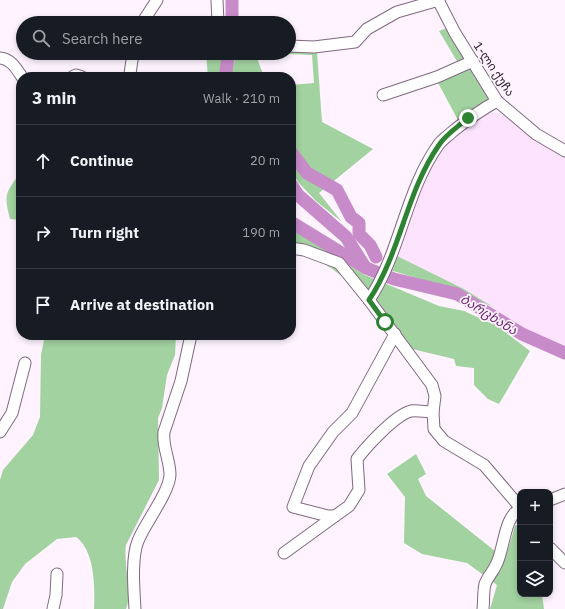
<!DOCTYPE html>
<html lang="en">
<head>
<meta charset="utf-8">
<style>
  body { margin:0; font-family:"IBM Plex Sans","Noto Sans Georgian",sans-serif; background:#242831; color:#f1f3f6 }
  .controls { position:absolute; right:12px; bottom:12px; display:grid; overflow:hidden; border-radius:8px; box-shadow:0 2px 6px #0003 }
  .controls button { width:36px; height:36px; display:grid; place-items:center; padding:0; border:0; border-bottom:1px solid #363941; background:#171b24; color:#f1f3f6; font:20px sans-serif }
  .stop { position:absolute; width:12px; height:12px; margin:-9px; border:3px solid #2d8331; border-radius:50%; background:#fff }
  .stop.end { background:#2d8331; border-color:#fff; box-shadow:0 1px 4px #0008 }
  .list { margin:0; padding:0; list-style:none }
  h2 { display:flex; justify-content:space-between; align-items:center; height:52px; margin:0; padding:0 16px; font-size:17px }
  h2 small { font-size:13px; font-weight:400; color:#9ea1a6 }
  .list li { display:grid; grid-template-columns:26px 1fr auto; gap:12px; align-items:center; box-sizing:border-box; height:72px; padding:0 16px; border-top:1px solid #363941 }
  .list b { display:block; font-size:15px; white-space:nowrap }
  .list em { font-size:13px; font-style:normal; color:#9ea1a6 }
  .icon { flex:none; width:22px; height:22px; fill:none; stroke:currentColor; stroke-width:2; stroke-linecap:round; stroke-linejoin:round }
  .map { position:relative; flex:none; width:565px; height:609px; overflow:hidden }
  .search { position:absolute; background:#171b24; box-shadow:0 2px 6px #0003; left:16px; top:16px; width:280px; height:44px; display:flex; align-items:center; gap:10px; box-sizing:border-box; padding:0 14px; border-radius:22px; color:#9ea1a6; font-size:15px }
  .panel { position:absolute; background:#171b24; box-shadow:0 2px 6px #0003; left:16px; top:72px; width:280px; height:268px; border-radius:16px }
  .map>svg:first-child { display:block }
  .built { fill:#fde3fe }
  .green { fill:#a2d2a0 }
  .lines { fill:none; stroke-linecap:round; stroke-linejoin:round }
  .river { stroke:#c88bca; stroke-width:13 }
  .minor-casing { stroke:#806981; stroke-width:13 }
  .minor { stroke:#fff; stroke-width:11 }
  .route { stroke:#2d8331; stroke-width:5 }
  .labels { text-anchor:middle; stroke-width:3.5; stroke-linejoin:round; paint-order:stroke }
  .street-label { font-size:12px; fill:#2a202a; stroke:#fef3fe }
  .water-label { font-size:13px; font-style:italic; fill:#6c2370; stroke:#fef3fe }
</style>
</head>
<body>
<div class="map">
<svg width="565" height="609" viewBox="0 0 565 609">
  <rect width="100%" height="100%" fill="#fef3fe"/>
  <!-- built -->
  <polygon class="built" points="489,113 500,113 529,134 565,155 565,346 524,328 464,289 397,256 424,182 437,158 449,142 477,116"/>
  <!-- green -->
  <g class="green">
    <polygon points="447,28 490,99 459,122 436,79 461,68 439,31"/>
    <polygon points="289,50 317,52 322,122 373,149 319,193 342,222 316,201 299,183 291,171 291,85 314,83 312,55 269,53 256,55 264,77 232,77 231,73 237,53 289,53"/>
    <polygon points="206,54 222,57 223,77 208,77"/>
    <path d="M20,173h1v47l-11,-1c-6,-25 -5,-25 10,-46z"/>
    <polygon points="291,228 300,231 324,246 347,264 365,275 439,306 464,311 497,326 530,351 499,404 488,399 474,385 474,368 456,366 454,359 412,349 347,280 331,268 313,257 292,254"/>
    <polygon points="397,256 464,289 493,307 456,290 390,270"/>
    <path d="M45,335h131l-1,20 -8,20 -5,33 -4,10 1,62 -33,65c-3,19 7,48 0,64h-32c1,-22 1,-58 -18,-72l-19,2 -32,25 -13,18 -9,27h-3v-129l3,-10 30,-35 7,-18 1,-62z"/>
    <polygon points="416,454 426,474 418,479 426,496 505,559 515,526 520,524 520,594 542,594 544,609 490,609 497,585 467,563 422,554 404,543 405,497 387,474"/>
  </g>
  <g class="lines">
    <!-- river -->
    <g class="river">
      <polyline points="232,23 232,0"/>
      <polyline points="227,77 226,70 229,53"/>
      <polyline points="291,152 307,173 337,190 351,217 359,223 359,234 370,245 376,257"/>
      <polyline points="291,184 298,195 346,237 365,267"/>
      <polyline points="291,222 366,268 394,279 457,294 522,334 565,353"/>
    </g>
    <defs>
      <g id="minor">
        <polyline points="217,0 218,23"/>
        <polyline points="438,0 455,33 497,101 536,134 565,151"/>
        <polyline points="142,23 157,0"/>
        <polyline points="289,46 314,47 355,42 367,29 397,12 439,0"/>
        <path d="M0,58c11,1 16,10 22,19"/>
        <polyline points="72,77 76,75 82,77"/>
        <polyline points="128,77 130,74 133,53"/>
        <polyline points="383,95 437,77 473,61"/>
        <polyline points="291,248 304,250 339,263 369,300 432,385 435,396 433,412 434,429 444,441 484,465 520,507"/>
        <path d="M369,300c32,-48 36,-109 70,-156 3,-4 9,-8 13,-12 16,-13 27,-21 45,-31"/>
        <path d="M395,334l-43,79 -19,19 -24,34 -16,41 35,9h7l14,-10 10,-16 -2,-31c10,-13 38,-44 54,-48 6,-1 15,1 22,1"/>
        <polyline points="0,432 12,413 25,363"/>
        <polyline points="550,500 565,494"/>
        <polyline points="550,548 565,563"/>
        <polyline points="284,553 335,516"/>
        <polyline points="53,609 56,595 57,574"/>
        <path d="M135,609c-1,-18 -4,-51 3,-68 7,-18 31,-48 32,-66 0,-15 -8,-29 -6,-43l17,-51 10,-46"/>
        <path d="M483,609c1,-8 0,-17 2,-25 3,-8 8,-12 11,-19 8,-14 8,-49 24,-56"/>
      </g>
    </defs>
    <!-- minor casing -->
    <use href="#minor" class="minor-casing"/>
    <!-- minor -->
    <use href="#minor" class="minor"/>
  </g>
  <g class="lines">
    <!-- route -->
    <path class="route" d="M385,322l-16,-22c32,-48 37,-108 70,-155 6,-10 20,-19 29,-27"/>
  </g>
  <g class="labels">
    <!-- street labels -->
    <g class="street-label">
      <text transform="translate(494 69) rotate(56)" y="4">1-ლი ქუჩა</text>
    </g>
    <!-- water labels -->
    <g class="water-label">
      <text transform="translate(489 314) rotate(32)" y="5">ბარცხანა</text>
    </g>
  </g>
</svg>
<div class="controls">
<button>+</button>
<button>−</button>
<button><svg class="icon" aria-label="layers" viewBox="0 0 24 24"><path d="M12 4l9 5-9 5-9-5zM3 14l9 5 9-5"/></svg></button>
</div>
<div class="stop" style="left:385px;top:322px"></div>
<div class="stop end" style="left:468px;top:118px"></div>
<div class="search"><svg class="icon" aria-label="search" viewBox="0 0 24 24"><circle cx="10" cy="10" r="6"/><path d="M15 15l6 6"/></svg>Search here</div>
<section class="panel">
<h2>3 min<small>Walk · 210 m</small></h2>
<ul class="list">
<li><svg class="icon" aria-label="ahead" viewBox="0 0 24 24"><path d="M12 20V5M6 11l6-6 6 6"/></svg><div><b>Continue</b></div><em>20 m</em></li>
<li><svg class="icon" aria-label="right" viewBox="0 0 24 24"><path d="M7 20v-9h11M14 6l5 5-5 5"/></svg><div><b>Turn right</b></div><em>190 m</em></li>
<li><svg class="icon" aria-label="arrive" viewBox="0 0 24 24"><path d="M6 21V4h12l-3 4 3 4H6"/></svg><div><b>Arrive at destination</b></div></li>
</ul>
</section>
</div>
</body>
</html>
